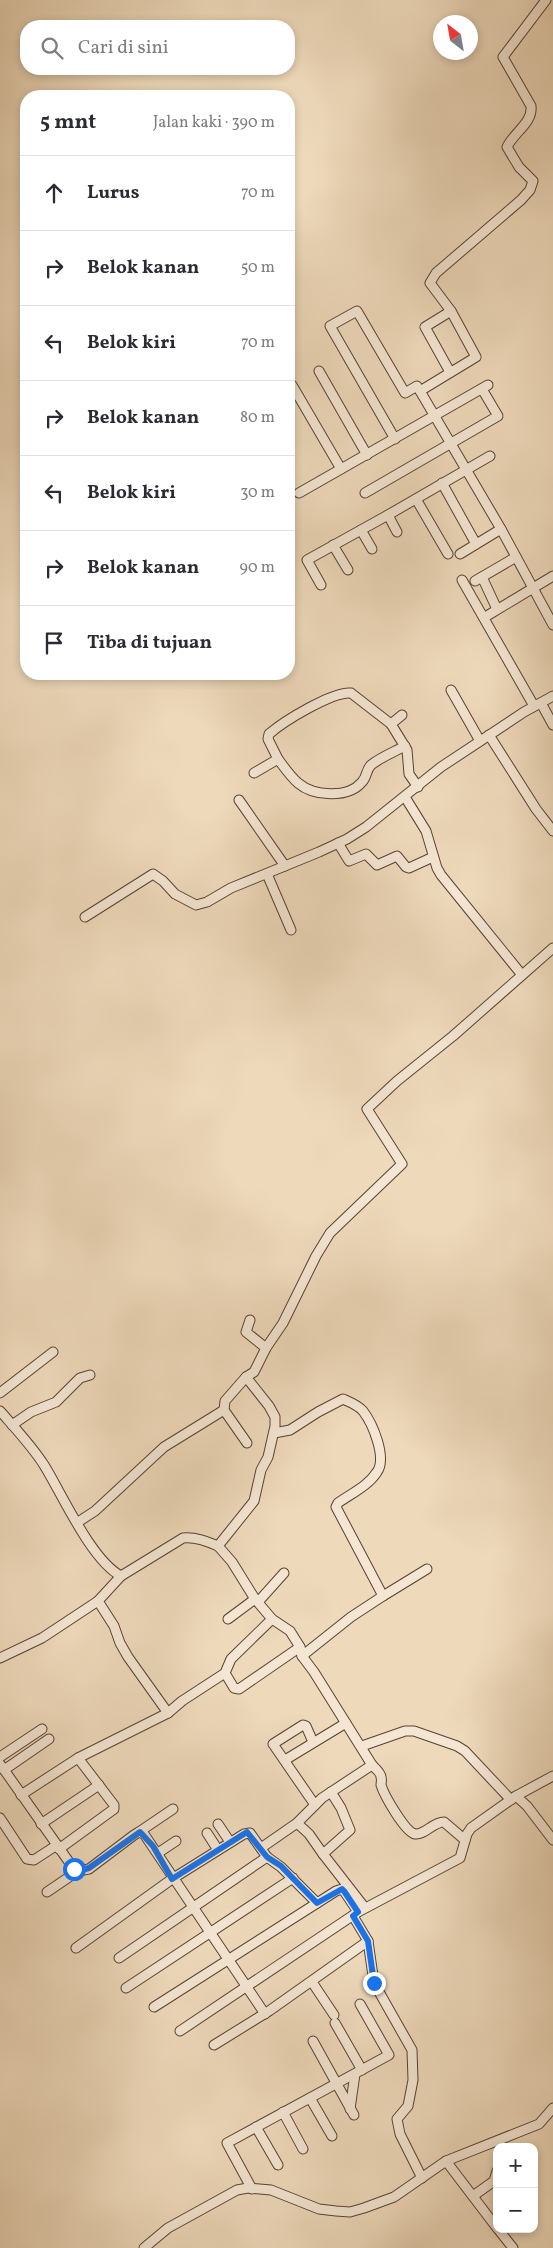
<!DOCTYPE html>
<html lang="id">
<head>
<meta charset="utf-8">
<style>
  body { margin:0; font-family:Vollkorn,serif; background:#f7f7f7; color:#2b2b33 }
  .controls { position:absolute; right:15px; bottom:15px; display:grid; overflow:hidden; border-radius:10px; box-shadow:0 2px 8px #0003 }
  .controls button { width:45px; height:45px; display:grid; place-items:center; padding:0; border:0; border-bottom:1px solid #e1e1e2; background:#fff; color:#2b2b33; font:25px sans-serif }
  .compass { position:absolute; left:433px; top:15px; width:45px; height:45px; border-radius:50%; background:#fff; box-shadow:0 2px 8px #0003; rotate:329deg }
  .stop { position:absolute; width:15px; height:15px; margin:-11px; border:4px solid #1a73e8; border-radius:50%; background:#fff }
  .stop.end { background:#1a73e8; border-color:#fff; box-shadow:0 1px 5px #0008 }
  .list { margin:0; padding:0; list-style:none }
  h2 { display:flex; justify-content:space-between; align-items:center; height:65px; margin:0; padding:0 20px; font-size:21px }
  h2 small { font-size:16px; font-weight:400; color:#7c7c81 }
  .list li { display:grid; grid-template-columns:32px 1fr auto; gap:15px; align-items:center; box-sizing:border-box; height:75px; padding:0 20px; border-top:1px solid #e1e1e2 }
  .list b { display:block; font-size:19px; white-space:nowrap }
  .list em { font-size:16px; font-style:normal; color:#7c7c81 }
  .icon { flex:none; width:28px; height:28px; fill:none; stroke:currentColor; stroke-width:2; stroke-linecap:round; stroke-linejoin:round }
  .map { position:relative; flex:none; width:553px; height:2248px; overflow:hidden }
  .search { position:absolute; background:#fff; box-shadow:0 2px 8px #0003; left:20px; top:20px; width:275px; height:55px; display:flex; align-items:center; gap:12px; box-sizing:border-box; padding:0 18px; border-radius:20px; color:#7c7c81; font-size:19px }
  .panel { position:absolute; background:#fff; box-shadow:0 2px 8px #0003; left:20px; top:90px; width:275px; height:590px; border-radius:20px }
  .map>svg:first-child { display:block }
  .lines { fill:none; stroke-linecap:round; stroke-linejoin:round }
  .street-casing { stroke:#584231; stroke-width:11 }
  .street { stroke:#f4e6d3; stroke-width:9 }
  .route { stroke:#1a73e8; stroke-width:6 }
</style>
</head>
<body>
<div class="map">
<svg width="553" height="2248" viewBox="0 0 553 2248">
  <rect width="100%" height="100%" fill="#eed9bb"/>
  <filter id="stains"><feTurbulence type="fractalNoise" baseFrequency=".004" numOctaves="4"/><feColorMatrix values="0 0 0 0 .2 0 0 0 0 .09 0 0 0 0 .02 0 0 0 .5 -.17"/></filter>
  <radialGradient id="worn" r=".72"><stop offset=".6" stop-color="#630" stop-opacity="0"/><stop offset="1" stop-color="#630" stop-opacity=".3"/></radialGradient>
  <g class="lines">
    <defs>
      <g id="street">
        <path d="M546,0l-43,57 28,49c2,17 -17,26 -24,41l12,20 14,14 -3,9 -9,10 -85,73 -6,10 21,28 25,46 -56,34 81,138 52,96"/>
        <polyline points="319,371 367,455"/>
        <polyline points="450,372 425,327 451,311"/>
        <polyline points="292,385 341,469"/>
        <polyline points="395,439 330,326 357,311 405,393 417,386 420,391"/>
        <polyline points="442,483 476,544"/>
        <polyline points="299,493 488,385"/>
        <polyline points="365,493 498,416 482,389"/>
        <polyline points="416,499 448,554"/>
        <polyline points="361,530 372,549"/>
        <polyline points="397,532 388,515 490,456"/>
        <polyline points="333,545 348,570"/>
        <polyline points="460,554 501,529"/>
        <polyline points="482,577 496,607"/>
        <polyline points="462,580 534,706"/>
        <polyline points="475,581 516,557"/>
        <polyline points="321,585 307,560 388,515"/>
        <polyline points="485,617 553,576"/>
        <polyline points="451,690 480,741"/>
        <polyline points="541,703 553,725"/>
        <polyline points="402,715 391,724 407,750 409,774 418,787"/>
        <polyline points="489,735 536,809 553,831"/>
        <path d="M278,759c6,8 12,17 20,24 15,13 50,16 64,-1 5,-5 4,-12 9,-17 10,-8 23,-13 34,-19"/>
        <path d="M254,773l24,-14 -10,-20 1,-5c15,-13 64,-43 82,-41l40,31"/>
        <polyline points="405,797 426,831 437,868 441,875 522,975"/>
        <polyline points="239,800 285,866"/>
        <polyline points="338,843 349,861 366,854 377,865 397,856 406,867 409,868 433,857"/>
        <polyline points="267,874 291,930"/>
        <polyline points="85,917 153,874 163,881 175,894 196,905 207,902 231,888 319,852 347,839 366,827 441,767 524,712 553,696"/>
        <polyline points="250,1320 246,1332 266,1348"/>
        <polyline points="246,1377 225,1401 224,1410 247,1443"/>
        <polyline points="0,1393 53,1352"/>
        <path d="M0,1411c15,17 32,35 44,54 18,29 47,95 77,111"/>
        <polyline points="12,1425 31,1412 56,1402 80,1378 90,1375"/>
        <path d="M274,1433l16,-3 28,-18 25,-13c7,3 15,6 20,12 10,13 24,47 14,61 -9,14 -25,21 -39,31l-2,4 47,89 -32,21 -49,39"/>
        <polyline points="78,1522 95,1511 164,1447 224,1410"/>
        <polyline points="383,1596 427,1569"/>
        <polyline points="258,1602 284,1573"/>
        <polyline points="228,1619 255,1599"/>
        <polyline points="0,1658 42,1638 98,1601"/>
        <polyline points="225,1673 234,1688 239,1689 300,1647"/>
        <path d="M168,1713l-40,-56 -8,-14 -6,-17 -16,-25 23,-25 62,-38c13,-1 23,3 35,8"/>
        <polyline points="313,1742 306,1726 303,1725 273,1744 315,1805 322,1798 372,1765 314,1672 302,1656 300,1647 290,1631 272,1619 255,1599 232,1562 218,1546 254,1501 261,1470 268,1457 275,1426 275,1417 269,1406 246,1377 254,1372 266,1348 283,1323 316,1256 330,1233 402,1164 367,1109 397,1081 453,1036 553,948"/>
        <polyline points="362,1746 405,1731 414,1731 457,1746 465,1751 511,1800"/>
        <polyline points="0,1757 42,1729"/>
        <polyline points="285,1760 346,1723"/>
        <polyline points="0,1764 74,1869 78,1871 89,1869 134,1835 139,1832 144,1834 265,2014"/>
        <path d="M372,1765c3,3 9,8 9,12 1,3 0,6 0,8 3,10 24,47 34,49 10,1 18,-12 29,-12l21,18"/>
        <polyline points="4,1770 49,1739"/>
        <polyline points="331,1792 341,1808 350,1830 323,1854 365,1908"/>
        <polyline points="21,1795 78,1758 168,1713 182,1701 225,1673 231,1659 272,1619"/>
        <polyline points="516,1796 527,1806 553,1840"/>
        <polyline points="0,1818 27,1859 34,1860 57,1845"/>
        <polyline points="297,1823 309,1834 323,1854"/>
        <polyline points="41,1824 99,1785"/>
        <polyline points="218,1824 230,1842"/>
        <polyline points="139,1832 173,1809"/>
        <polyline points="207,1833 218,1850"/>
        <polyline points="261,1848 297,1823 315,1805"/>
        <polyline points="59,1849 114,1809 114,1805 78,1758"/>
        <polyline points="158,1853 176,1841"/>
        <polyline points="47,1892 78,1871"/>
        <polyline points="368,1941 374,1983 412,2050 413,2080 408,2106 397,2119 400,2134 422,2178"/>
        <polyline points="76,1948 172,1879 244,1834 250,1833 267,1857"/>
        <polyline points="119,1958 267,1857 281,1867 317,1903"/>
        <polyline points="312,1982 334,2015"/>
        <polyline points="126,1988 293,1878"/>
        <polyline points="154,2007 336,1891 342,1889 344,1891 358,1912"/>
        <polyline points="335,2023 362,2070"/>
        <polyline points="180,2031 358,1912 460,1858 467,1834 471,1828 516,1796 553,1776"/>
        <polyline points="313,2041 354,2115"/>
        <polyline points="214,2045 269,2011 368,1941 353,1916"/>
        <polyline points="310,2098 332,2136"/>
        <polyline points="350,2109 355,2074"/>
        <polyline points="283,2112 303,2149"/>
        <polyline points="256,2127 278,2165"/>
        <polyline points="446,2161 497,2228"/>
        <polyline points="252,2189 227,2143 389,2055 360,2004"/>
        <polyline points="473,2196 494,2181 497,2171"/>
        <polyline points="498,2229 513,2248"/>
        <polyline points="144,2248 168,2228 237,2190 248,2188 271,2190 319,2209 336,2211 350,2212 364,2208 394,2197 446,2161 539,2124 553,2108"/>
      </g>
    </defs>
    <!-- street casing -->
    <use href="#street" class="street-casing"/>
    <!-- street -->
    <use href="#street" class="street"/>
  </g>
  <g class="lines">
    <!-- route -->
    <polyline class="route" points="74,1869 78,1871 89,1868 140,1832 153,1846 172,1879 247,1832 267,1857 281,1866 317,1903 342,1889 344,1891 358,1912 353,1916 368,1941 374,1983"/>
  </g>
  <rect width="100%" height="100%" filter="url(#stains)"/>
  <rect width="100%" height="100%" fill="url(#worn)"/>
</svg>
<div class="controls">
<button>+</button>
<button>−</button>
</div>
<svg class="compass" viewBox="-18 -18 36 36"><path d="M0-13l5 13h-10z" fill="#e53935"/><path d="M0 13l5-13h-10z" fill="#7c7c81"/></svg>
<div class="stop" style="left:74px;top:1869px"></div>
<div class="stop end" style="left:374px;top:1983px"></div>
<div class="search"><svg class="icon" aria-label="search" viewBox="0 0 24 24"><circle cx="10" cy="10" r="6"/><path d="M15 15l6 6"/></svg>Cari di sini</div>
<section class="panel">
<h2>5 mnt<small>Jalan kaki · 390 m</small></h2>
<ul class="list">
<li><svg class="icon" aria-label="ahead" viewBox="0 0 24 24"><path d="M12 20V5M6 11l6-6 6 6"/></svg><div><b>Lurus</b></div><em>70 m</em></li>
<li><svg class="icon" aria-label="right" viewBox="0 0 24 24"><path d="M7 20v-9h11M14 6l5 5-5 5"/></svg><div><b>Belok kanan</b></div><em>50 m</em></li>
<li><svg class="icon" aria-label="left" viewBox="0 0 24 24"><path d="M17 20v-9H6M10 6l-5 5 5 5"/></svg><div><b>Belok kiri</b></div><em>70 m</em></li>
<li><svg class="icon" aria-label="right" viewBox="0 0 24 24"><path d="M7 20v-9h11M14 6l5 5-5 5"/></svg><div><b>Belok kanan</b></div><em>80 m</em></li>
<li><svg class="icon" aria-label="left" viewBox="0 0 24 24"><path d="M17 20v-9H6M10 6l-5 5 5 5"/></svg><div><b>Belok kiri</b></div><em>30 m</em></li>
<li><svg class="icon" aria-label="right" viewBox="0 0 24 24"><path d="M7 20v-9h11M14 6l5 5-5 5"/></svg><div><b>Belok kanan</b></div><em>90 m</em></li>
<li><svg class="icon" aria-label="arrive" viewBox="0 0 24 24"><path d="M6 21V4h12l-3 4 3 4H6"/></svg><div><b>Tiba di tujuan</b></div></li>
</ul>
</section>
</div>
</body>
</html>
